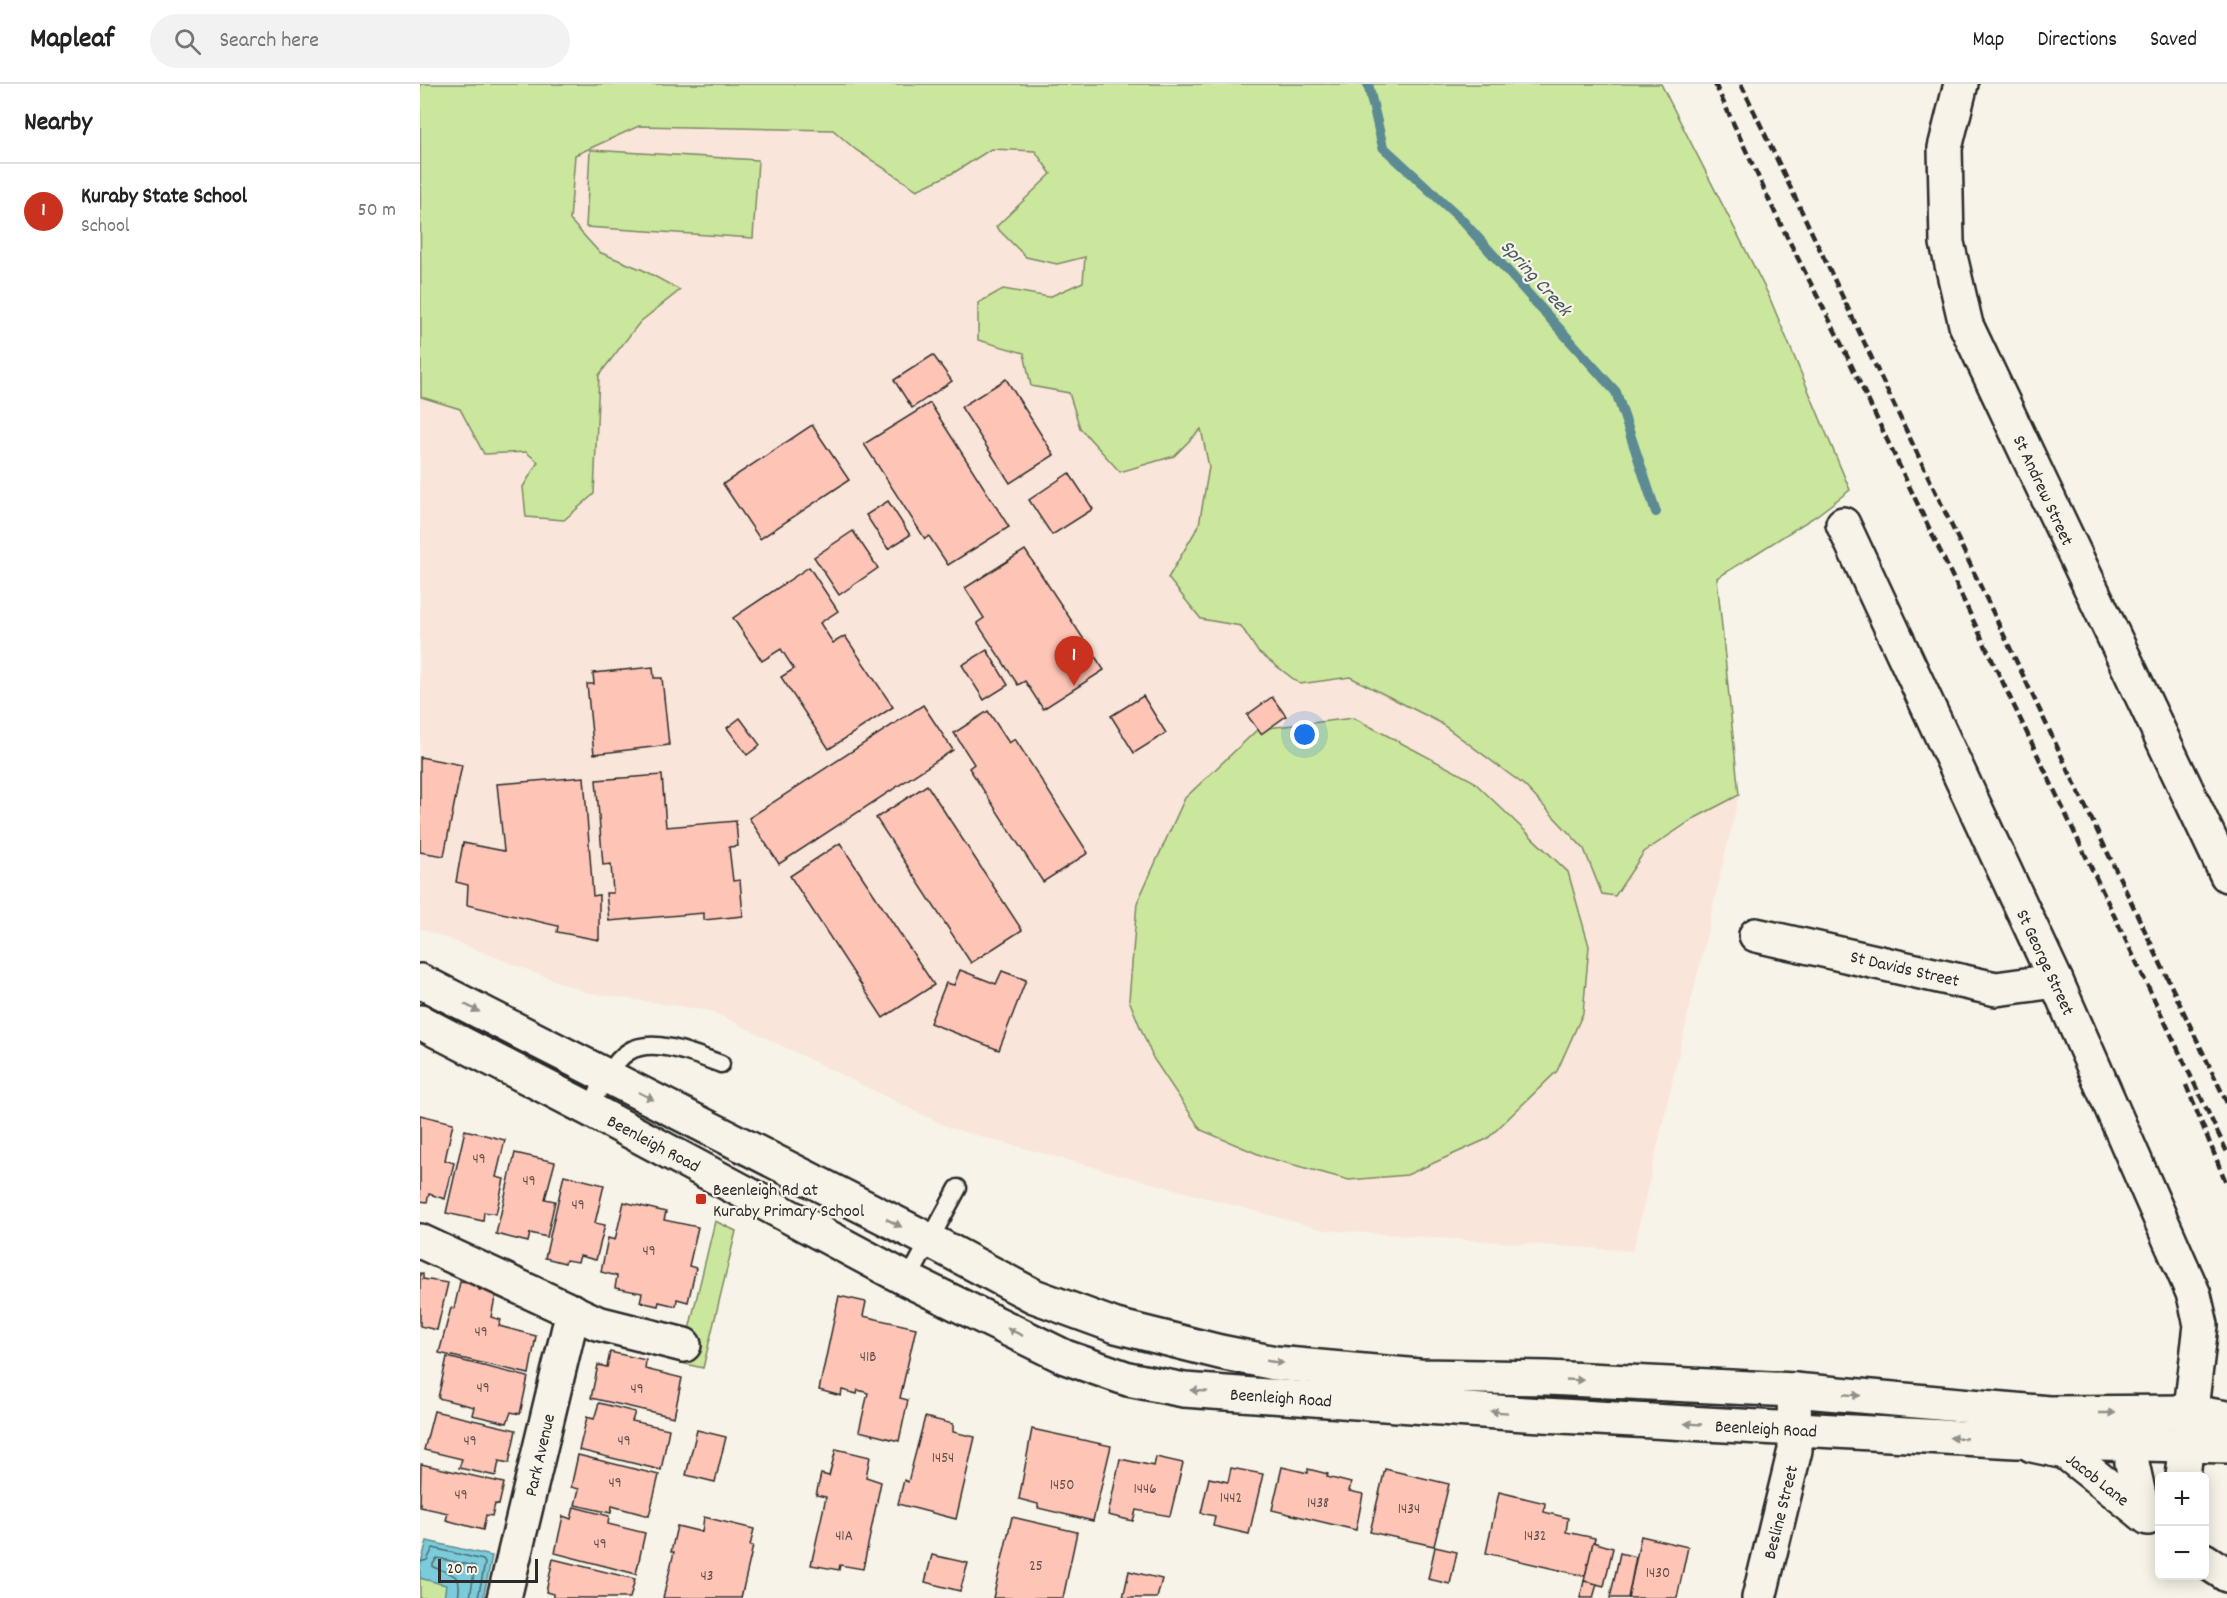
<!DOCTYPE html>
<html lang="en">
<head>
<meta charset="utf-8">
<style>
  body { margin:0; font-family:Dekko,sans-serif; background:#f2f2f2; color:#222 }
  .controls { position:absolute; right:18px; bottom:18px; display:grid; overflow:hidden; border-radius:9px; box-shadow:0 3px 15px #0003 }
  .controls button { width:54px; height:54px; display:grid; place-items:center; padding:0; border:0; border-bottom:2px solid #e0e0e0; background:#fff; color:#222; font:30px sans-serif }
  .scale { position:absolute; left:18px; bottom:15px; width:100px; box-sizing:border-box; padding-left:6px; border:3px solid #2b2b2b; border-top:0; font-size:16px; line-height:21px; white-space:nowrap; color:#2b2b2b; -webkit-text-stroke:4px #f7f3e8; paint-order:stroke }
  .you { position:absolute; left:885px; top:651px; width:21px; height:21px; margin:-15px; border:4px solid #fff; border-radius:50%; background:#1a73e8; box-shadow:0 0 0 9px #1a73e833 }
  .badge { display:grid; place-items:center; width:39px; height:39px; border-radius:50%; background:#c8321e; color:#fff; font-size:20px; font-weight:700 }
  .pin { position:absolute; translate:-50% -50px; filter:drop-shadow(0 2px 3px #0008) }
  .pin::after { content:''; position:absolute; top:32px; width:21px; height:18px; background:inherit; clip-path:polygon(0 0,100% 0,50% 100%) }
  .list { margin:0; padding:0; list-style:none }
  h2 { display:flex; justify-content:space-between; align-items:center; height:78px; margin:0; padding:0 24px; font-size:26px }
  h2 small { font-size:20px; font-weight:400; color:#767676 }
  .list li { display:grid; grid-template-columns:39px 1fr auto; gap:18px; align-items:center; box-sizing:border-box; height:96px; padding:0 24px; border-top:2px solid #e0e0e0 }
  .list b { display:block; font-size:22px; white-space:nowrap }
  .list p { margin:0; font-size:20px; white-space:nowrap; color:#767676 }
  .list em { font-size:20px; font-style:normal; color:#767676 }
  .icon { flex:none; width:33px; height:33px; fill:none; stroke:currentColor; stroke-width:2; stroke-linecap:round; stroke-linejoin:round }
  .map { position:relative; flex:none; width:1807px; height:1514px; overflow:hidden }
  header { display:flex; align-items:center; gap:36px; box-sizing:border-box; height:84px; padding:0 30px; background:#fff; border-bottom:2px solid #e0e0e0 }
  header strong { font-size:28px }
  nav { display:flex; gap:33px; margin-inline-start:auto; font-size:21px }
  .search { width:420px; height:54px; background:#f2f2f2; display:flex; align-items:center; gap:15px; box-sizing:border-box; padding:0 21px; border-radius:33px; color:#767676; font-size:22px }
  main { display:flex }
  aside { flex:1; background:#fff }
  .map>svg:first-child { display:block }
  .built { fill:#f9e5d9 }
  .green { fill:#cbe69d; stroke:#7b8864; stroke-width:1.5 }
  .water { fill:#7ccbda; stroke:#5c8b94; stroke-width:1.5 }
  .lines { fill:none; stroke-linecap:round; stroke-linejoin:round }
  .shore { stroke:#4b6b71; stroke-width:1.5 }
  .stream { stroke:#5c8b94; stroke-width:10 }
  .building { fill:#fec4b5; stroke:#2b2b2b; stroke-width:1.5 }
  .service-casing { stroke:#2b2b2b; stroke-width:21 }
  .minor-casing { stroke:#2b2b2b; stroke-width:38 }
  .secondary-casing { stroke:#2b2b2b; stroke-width:38 }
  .service { stroke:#f7f3e8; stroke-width:16 }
  .minor { stroke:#f7f3e8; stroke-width:33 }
  .secondary { stroke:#f7f3e8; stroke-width:33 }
  .rail { stroke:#2b2b2b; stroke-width:4.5; stroke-dasharray:9 4.5; stroke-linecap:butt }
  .oneway { fill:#918f8a }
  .poi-dot { fill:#c8321e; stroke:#f7f3e8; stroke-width:2 }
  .labels { text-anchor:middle; stroke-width:4.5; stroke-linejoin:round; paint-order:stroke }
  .number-label { font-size:15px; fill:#60514e }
  .street-label { font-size:18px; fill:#2b2b2b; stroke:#f7f3e8 }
  .poi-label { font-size:18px; fill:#2b2b2b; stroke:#f7f3e8; text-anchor:start }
  .water-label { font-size:20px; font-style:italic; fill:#435b60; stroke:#f7f3e8 }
</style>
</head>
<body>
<header>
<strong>Mapleaf</strong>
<div class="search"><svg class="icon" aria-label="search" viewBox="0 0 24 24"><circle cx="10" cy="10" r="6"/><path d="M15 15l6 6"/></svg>Search here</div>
<nav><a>Map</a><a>Directions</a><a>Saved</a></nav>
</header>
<main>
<aside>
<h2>Nearby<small></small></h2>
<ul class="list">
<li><span class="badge">1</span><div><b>Kuraby State School</b><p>School</p></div><em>50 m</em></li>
</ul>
</aside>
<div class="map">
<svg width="1807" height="1514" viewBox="0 0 1807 1514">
  <rect width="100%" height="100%" fill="#f7f3e8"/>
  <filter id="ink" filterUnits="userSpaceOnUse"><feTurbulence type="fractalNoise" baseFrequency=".0167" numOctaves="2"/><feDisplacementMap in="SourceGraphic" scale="12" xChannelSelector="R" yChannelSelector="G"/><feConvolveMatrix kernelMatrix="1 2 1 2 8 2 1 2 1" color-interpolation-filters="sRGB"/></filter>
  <g filter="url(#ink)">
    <!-- built -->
    <polygon class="built" points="1185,0 1396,432 1297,494 1319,711 1213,1167 905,1146 530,1044 291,927 165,908 0,844 0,50"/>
    <!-- green -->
    <g class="green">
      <polygon points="0,0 1241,0 1348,210 1430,406 1396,432 1297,494 1319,711 1275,734 1224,768 1195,812 1182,810 1164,765 1104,701 1019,638 930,593 880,600 838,568 821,542 781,535 748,494 779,441 789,383 781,345 754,372 700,388 660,344 649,309 611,302 604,269 558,256 558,219 583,205 629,213 663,198 665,173 637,180 606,173 576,143 631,90 615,67 571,65 535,88 497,106 436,66 413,46 219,42 155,71 150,136 179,168 223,186 260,206 220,238 179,291 174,410 144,436 106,433 103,403 118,378 106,368 64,370 40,325 1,313"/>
      <polygon points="170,66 338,76 333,154 166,143"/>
      <polygon points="934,634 1053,697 1148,788 1169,862 1163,929 1137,987 1067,1055 987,1091 929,1096 845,1073 781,1046 733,974 709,916 717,819 765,714 838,645"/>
      <polygon points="295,1137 316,1147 283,1284 261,1279"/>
      <polygon points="0,1494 27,1501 24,1514 0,1514"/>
    </g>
    <!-- water -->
    <polygon class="water" points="7,1457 72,1472 63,1514 24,1514 26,1501 0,1494 0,1482"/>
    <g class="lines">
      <!-- shore -->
      <g class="shore">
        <polyline points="0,1478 7,1476 13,1464 63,1476 65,1479 58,1514"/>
        <path d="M38,1514c5,-25 -5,-23 -25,-31v-3l4,-6 38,8 -5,32"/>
      </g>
      <!-- stream -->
      <polyline class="stream" points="948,0 963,63 1041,135 1196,308 1236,428"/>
    </g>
    <!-- building -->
    <g class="building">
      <polygon points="513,271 532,297 492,324 474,296"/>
      <polygon points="586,295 634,371 590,399 541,323"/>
      <polygon points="510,319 589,443 528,481 509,452 505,455 444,360"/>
      <polygon points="392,341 429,396 340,455 303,400"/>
      <polygon points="649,389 673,425 632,451 609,416"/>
      <polygon points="468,417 490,451 468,465 446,431"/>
      <polygon points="433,447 458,484 419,511 394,473"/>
      <polygon points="605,466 684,586 623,625 605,597 598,601 557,539 564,534 545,504"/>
      <polygon points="389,483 418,527 400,539 413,559 425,552 473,623 409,665 361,593 374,585 361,565 342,577 313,534"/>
      <polygon points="567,566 588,601 564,616 542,581"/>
      <polygon points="233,583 234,594 242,594 249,661 174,670 167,600 174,600 173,589"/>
      <polygon points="723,612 746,649 714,669 691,632"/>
      <polygon points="852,613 866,632 841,650 827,631"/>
      <polygon points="503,621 533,666 359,780 329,734"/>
      <polygon points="568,627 589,659 595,655 668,769 623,798 549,684 554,680 534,649"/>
      <polygon points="320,634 340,661 327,671 307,644"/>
      <polygon points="0,673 42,681 24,772 0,768"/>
      <polygon points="242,691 246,743 316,737 318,762 309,763 313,797 320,796 323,832 284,836 284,829 189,837 186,809 193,809 191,780 183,781 176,696"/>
      <polygon points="164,693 173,812 179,811 179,856 137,848 138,842 47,821 48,801 36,798 43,759 84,767 77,700"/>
      <polygon points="507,701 602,846 551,879 456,734"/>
      <polygon points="420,759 514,901 463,934 370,792"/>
      <polygon points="540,886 576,900 582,887 606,896 579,966 510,939 526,899 534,901"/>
      <polygon points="0,1031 33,1039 25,1076 34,1079 25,1115 9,1110 7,1118 0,1117"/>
      <polygon points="45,1046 85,1056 76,1093 84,1095 76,1130 64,1128 63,1137 26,1129"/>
      <polygon points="95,1069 135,1078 125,1115 135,1117 127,1153 110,1149 108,1158 76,1150"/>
      <polygon points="144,1091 184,1101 175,1139 185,1141 176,1176 160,1172 158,1178 146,1176 145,1179 125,1174"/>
      <polygon points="204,1118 246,1128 244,1136 278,1143 269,1182 276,1184 268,1218 257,1215 256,1222 239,1218 238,1222 220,1218 222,1209 195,1204 197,1192 181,1188 188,1154 195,1156"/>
      <polygon points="0,1189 3,1190 3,1195 28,1199 17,1246 0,1242"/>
      <polygon points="40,1198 60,1201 59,1206 76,1209 71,1233 81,1236 79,1242 116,1252 109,1290 19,1269 31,1224 34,1225"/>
      <polygon points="419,1212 446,1218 443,1232 496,1244 480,1314 488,1316 479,1357 439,1347 448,1309 438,1306 437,1310 422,1306 421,1312 399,1306"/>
      <polygon points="190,1268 226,1276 225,1285 262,1294 254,1333 171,1314 178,1281 187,1283"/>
      <polygon points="27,1273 108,1293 100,1330 91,1328 87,1339 52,1331 54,1323 18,1314"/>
      <polygon points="179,1319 215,1328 212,1337 249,1345 241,1386 159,1366 167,1333 174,1335"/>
      <polygon points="14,1327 96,1346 89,1379 79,1377 76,1392 39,1384 42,1375 4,1366"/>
      <polygon points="505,1333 533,1340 533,1348 555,1353 536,1435 478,1420 484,1396 488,1398"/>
      <polygon points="612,1345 691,1362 673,1437 618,1424 618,1420 599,1415"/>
      <polygon points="277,1346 306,1353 295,1398 266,1391"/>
      <polygon points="416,1365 450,1373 446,1393 461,1398 443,1485 420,1481 419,1486 391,1481 406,1413 396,1411 401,1390 409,1392"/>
      <polygon points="158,1371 239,1391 229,1432 192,1422 191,1429 155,1421 159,1405 151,1403"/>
      <polygon points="736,1373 763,1379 750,1432 716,1426 713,1437 688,1431 700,1375 734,1382"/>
      <polygon points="1,1380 84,1399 79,1421 75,1420 72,1432 66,1431 63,1446 26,1436 28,1429 0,1423"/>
      <polygon points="862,1383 888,1389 888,1385 908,1390 907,1393 931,1399 929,1407 943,1410 936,1446 852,1426"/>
      <polygon points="811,1384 843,1390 829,1450 793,1442 795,1432 781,1429 789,1394 808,1398"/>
      <polygon points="965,1385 1029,1400 1014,1462 950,1448"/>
      <polygon points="1079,1408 1125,1419 1124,1428 1148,1434 1146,1448 1175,1454 1165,1492 1066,1469"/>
      <polygon points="154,1423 189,1432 188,1440 225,1449 216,1490 135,1469 143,1432 151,1435"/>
      <polygon points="284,1433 334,1445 330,1462 333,1462 321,1514 243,1514 254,1468 251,1468 257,1442 282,1448"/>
      <polygon points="592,1433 657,1448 643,1514 573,1514"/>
      <polygon points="1221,1452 1268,1463 1257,1514 1208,1514"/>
      <polygon points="1173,1458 1193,1464 1184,1502 1164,1497"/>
      <polygon points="1015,1463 1037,1468 1030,1500 1008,1495"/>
      <polygon points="1200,1469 1216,1473 1208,1514 1190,1514"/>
      <polygon points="512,1471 548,1479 540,1507 505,1498"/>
      <polygon points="133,1475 215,1495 210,1514 133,1514 133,1510 126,1508"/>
      <polygon points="709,1487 742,1495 737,1514 703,1514"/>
      <polygon points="1164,1497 1177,1500 1173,1514 1160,1514"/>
    </g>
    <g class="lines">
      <defs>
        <g id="service">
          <path d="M169,1025c9,-17 23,-47 39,-57 25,-16 68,3 93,12"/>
          <polyline points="488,1196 538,1104"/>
        </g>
        <g id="minor">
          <polyline points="1541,0 1525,64 1527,159 1546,241 1807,791"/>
          <polyline points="1423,440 1636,897 1774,1211 1781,1241 1763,1392"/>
          <polyline points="1336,851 1576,905 1636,897"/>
          <polyline points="0,1157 177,1239 264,1261"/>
          <polyline points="1711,1359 1712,1379 1723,1430 1728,1434"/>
          <polyline points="1612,1361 1645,1368 1723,1430"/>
          <polyline points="1784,1476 1807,1491"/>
          <polyline points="84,1514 153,1227"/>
          <polyline points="1339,1514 1375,1366 1374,1306"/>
        </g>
        <g id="secondary">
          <polyline points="0,897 509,1156 614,1212 696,1242 800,1268 855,1279 999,1292 1127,1294 1374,1306 1629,1329 1771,1328 1807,1334"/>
          <polyline points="0,938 169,1025 488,1196 645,1273 708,1295 764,1306 1105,1330 1596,1357 1807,1362"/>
        </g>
      </defs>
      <!-- service casing -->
      <use href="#service" class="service-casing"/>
      <!-- minor casing -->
      <use href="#minor" class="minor-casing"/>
      <!-- secondary casing -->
      <use href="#secondary" class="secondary-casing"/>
      <!-- service -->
      <use href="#service" class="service"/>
      <!-- minor -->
      <use href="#minor" class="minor"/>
      <!-- secondary -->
      <use href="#secondary" class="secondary"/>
      <!-- rail -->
      <g class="rail">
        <polyline points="1295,0 1357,133 1416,249 1807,1068"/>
        <polyline points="1321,0 1807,1019"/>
        <polyline points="1766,1001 1807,1101"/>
      </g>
    </g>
    <!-- one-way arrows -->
    <defs><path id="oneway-solid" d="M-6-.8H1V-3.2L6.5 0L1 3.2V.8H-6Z" transform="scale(1.5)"/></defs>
    <g class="oneway">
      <use href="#oneway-solid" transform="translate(52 924) rotate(27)"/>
      <use href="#oneway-solid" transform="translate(226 1012) rotate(27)"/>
      <use href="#oneway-solid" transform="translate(474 1139) rotate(27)"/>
      <use href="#oneway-solid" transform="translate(595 1248) rotate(-154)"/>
      <use href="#oneway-solid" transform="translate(855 1278) rotate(8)"/>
      <use href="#oneway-solid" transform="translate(1155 1296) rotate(3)"/>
      <use href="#oneway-solid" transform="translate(779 1307) rotate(-176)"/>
      <use href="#oneway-solid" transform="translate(1432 1311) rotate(5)"/>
      <use href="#oneway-solid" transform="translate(1079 1328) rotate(-176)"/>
      <use href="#oneway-solid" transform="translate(1687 1329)"/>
      <use href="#oneway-solid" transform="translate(1273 1340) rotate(-177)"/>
      <use href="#oneway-solid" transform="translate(1538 1354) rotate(-177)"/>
    </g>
  </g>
  <!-- markers -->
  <rect class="poi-dot" x="275" y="1109" width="12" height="12" rx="3"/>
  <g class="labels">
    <!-- number labels -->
    <g class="number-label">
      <text x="59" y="1079">49</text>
      <text x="109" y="1101">49</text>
      <text x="158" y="1125">49</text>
      <text x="229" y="1171">49</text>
      <text x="61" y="1252">49</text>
      <text x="448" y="1277">41B</text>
      <text x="63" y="1308">49</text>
      <text x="217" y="1309">49</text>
      <text x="50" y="1361">49</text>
      <text x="204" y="1361">49</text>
      <text x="523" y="1378">1454</text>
      <text x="195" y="1403">49</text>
      <text x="642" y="1405">1450</text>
      <text x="725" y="1409">1446</text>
      <text x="41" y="1415">49</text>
      <text x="811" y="1418">1442</text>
      <text x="898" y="1423">1438</text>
      <text x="989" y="1429">1434</text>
      <text x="424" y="1456">41A</text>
      <text x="1115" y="1456">1432</text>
      <text x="180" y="1464">49</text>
      <text x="616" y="1486">25</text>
      <text x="1238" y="1493">1430</text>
      <text x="287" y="1496">43</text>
    </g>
    <!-- street labels -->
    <g class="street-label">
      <text transform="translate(1624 406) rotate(65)" y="6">St Andrew Street</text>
      <text transform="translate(1626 878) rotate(65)" y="6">St George Street</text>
      <text transform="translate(1485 884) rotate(13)" y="6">St Davids Street</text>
      <text transform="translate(234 1059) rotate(28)" y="6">Beenleigh Road</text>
      <text transform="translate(861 1313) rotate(4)" y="6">Beenleigh Road</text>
      <text transform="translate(1346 1344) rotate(3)" y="6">Beenleigh Road</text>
      <text transform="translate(119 1371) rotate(-77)" y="6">Park Avenue</text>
      <text transform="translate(1678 1395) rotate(38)" y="6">Jacob Lane</text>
      <text transform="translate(1360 1428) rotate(-76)" y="6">Besline Street</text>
    </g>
    <!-- poi labels -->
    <g class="poi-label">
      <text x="293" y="1111">Beenleigh Rd at<tspan x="293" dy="21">Kuraby Primary School</tspan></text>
    </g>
    <!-- water labels -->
    <g class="water-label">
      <text transform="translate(1117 193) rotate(48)" y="7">Spring Creek</text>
    </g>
  </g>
</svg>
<div class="controls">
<button>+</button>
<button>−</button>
</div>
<div class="scale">20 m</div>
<div class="you"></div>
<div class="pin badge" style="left:654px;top:602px">1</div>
</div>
</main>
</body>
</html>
